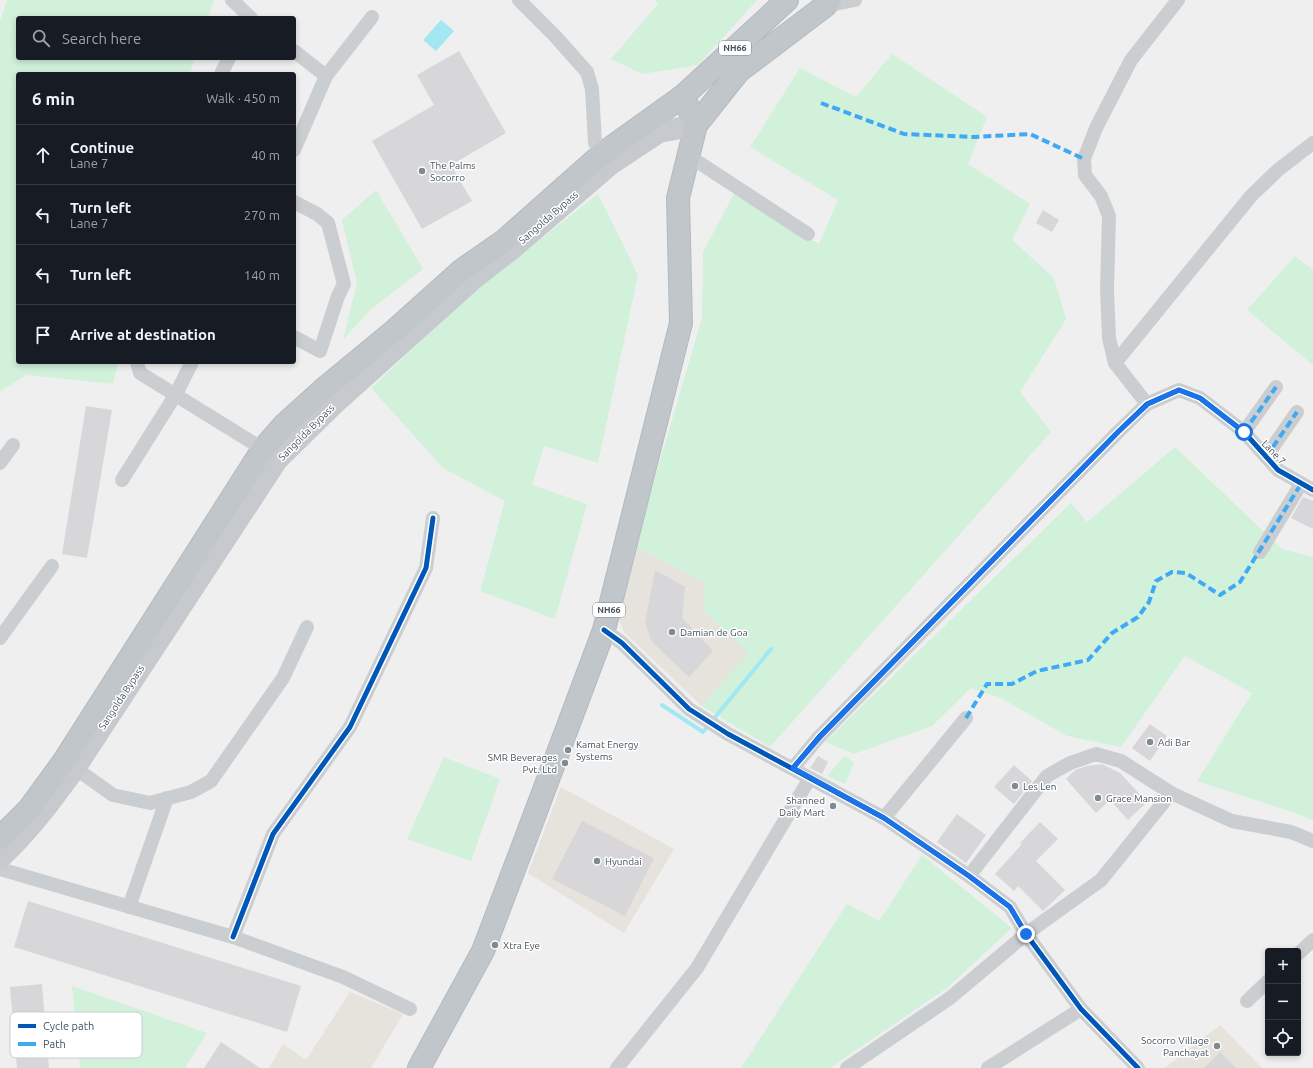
<!DOCTYPE html>
<html lang="en">
<head>
<meta charset="utf-8">
<style>
  body { margin:0; font-family:Ubuntu,sans-serif; background:#242831; color:#f1f3f6 }
  .controls { position:absolute; right:12px; bottom:12px; display:grid; overflow:hidden; border-radius:4px; box-shadow:0 2px 6px #0003 }
  .controls button { width:36px; height:36px; display:grid; place-items:center; padding:0; border:0; border-bottom:1px solid #363941; background:#171b24; color:#f1f3f6; font:20px sans-serif }
  .stop { position:absolute; width:12px; height:12px; margin:-9px; border:3px solid #1a73e8; border-radius:50%; background:#fff }
  .stop.end { background:#1a73e8; border-color:#fff; box-shadow:0 1px 4px #0008 }
  .list { margin:0; padding:0; list-style:none }
  h2 { display:flex; justify-content:space-between; align-items:center; height:52px; margin:0; padding:0 16px; font-size:17px }
  h2 small { font-size:13px; font-weight:400; color:#9ea1a6 }
  .list li { display:grid; grid-template-columns:26px 1fr auto; gap:12px; align-items:center; box-sizing:border-box; height:60px; padding:0 16px; border-top:1px solid #363941 }
  .list b { display:block; font-size:15px; white-space:nowrap }
  .list p { margin:0; font-size:13px; white-space:nowrap; color:#9ea1a6 }
  .list em { font-size:13px; font-style:normal; color:#9ea1a6 }
  .icon { flex:none; width:22px; height:22px; fill:none; stroke:currentColor; stroke-width:2; stroke-linecap:round; stroke-linejoin:round }
  .map { position:relative; flex:none; width:1313px; height:1068px; overflow:hidden }
  .search { position:absolute; background:#171b24; box-shadow:0 2px 6px #0003; left:16px; top:16px; width:280px; height:44px; display:flex; align-items:center; gap:10px; box-sizing:border-box; padding:0 14px; border-radius:4px; color:#9ea1a6; font-size:15px }
  .panel { position:absolute; background:#171b24; box-shadow:0 2px 6px #0003; left:16px; top:72px; width:280px; height:292px; border-radius:4px }
  .map>svg:first-child { display:block }
  .commercial { fill:#e6e2dc }
  .green { fill:#d1f1db }
  .water { fill:#a2e7f2 }
  .lines { fill:none; stroke-linecap:round; stroke-linejoin:round }
  .stream { stroke:#a2e7f2; stroke-width:4 }
  .building { fill:#d7d7d9 }
  .trunk-casing { stroke:#b3bac0; stroke-width:24 }
  .minor { stroke:#cbced0; stroke-width:14 }
  .primary { stroke:#c6cace; stroke-width:22 }
  .trunk { stroke:#c0c6ca; stroke-width:22 }
  .quiet { stroke:#3fa9f5; stroke-width:4; stroke-dasharray:8 4; stroke-linecap:butt }
  .cycleway-casing { stroke:#fff; stroke-width:8 }
  .cycleway { stroke:#0057b8; stroke-width:5 }
  .route { stroke:#1a73e8; stroke-width:5 }
  .poi-dot { fill:#808a91; stroke:#fff; stroke-width:1.5 }
  .labels { text-anchor:middle; stroke-width:3; stroke-linejoin:round; paint-order:stroke }
  .shield { fill:#fff; stroke:#7c878e; stroke-width:1 }
  .shield-label { font-size:9px; font-weight:bold; fill:#44535e }
  .poi-label { font-size:10px; fill:#44535e; stroke:#fff; text-anchor:start }
  .street-label { font-size:10px; fill:#44535e; stroke:#fff }
  .key { fill:#fff; stroke:#c7cbcf; stroke-width:1 }
  .key-label { font-size:11px; fill:#44535e }
</style>
</head>
<body>
<div class="map">
<svg width="1313" height="1068" viewBox="0 0 1313 1068">
  <rect width="100%" height="100%" fill="#f0efef"/>
  <!-- commercial -->
  <g class="commercial">
    <polygon points="635,546 704,582 704,611 749,653 702,706 624,632 618,617"/>
    <polygon points="561,787 674,849 624,933 528,873"/>
    <polygon points="350,992 403,1014 371,1068 269,1068 283,1044 306,1060"/>
    <polygon points="1220,1025 1262,1068 1165,1068"/>
  </g>
  <!-- green -->
  <g class="green">
    <polygon points="7,0 214,0 208,18 18,18 18,58 195,58 190,74 18,74 18,362 118,362 113,384 27,375 0,391 0,21"/>
    <polygon points="655,0 757,0 698,65 642,74 611,59 658,4"/>
    <polygon points="892,54 987,117 968,164 1030,204 1012,240 1054,278 1066,319 1020,392 1051,432 770,747 702,706 748,653 704,611 704,582 635,546 702,318 703,252 734,194 819,244 838,200 750,147 800,68 856,97"/>
    <polygon points="376,190 423,269 370,310 343,340 357,283 342,220"/>
    <polygon points="598,194 638,275 598,463 544,446 532,485 587,504 555,619 480,591 505,501 443,468 371,388 471,294"/>
    <polygon points="1295,256 1313,270 1313,365 1247,310"/>
    <polygon points="1175,447 1282,549 1313,557 1313,820 1295,813 1197,781 1252,693 1185,656 1121,747 1067,736 1001,698 971,688 932,726 854,754 825,742 1071,503 1087,522"/>
    <polygon points="845,755 854,763 845,784 827,776"/>
    <polygon points="444,757 500,779 471,861 407,839"/>
    <polygon points="922,855 1012,928 947,988 830,1068 741,1068 847,904 879,921"/>
    <polygon points="72,986 207,1033 185,1068 80,1068"/>
  </g>
  <!-- water -->
  <polygon class="water" points="441,20 454,31 436,51 423,40"/>
  <g class="lines">
    <!-- stream -->
    <polyline class="stream" points="662,705 703,732 771,649"/>
  </g>
  <!-- building -->
  <g class="building">
    <polygon points="459,51 506,133 451,165 472,201 422,229 372,141 434,105 417,75"/>
    <polygon points="1043,210 1059,220 1052,232 1036,223"/>
    <polygon points="86,406 112,410 87,558 62,554"/>
    <polygon points="1303,497 1313,501 1313,529 1291,518"/>
    <polygon points="655,570 685,587 682,618 713,651 689,677 652,642 645,623"/>
    <polygon points="1150,724 1167,736 1150,761 1132,748"/>
    <polygon points="818,756 828,762 822,774 810,768"/>
    <polygon points="1102,764 1120,773 1147,802 1128,820 1110,800 1096,813 1066,779 1075,770 1087,766"/>
    <polygon points="1014,765 1032,781 1014,804 994,787"/>
    <polygon points="957,814 986,835 966,863 937,842"/>
    <polygon points="582,821 654,858 625,916 552,879"/>
    <polygon points="1040,822 1058,839 1036,861 1065,890 1043,911 1018,886 1014,891 995,874 1022,844 1020,843"/>
    <polygon points="28,901 301,986 287,1032 14,947"/>
    <polygon points="42,984 49,1068 17,1068 10,987"/>
    <polygon points="221,1042 260,1068 204,1068"/>
    <polygon points="1220,1052 1236,1068 1204,1068"/>
  </g>
  <g class="lines">
    <defs>
      <g id="trunk">
        <polyline points="696,125 739,71 825,6 830,0"/>
        <polyline points="0,838 29,809 64,761 263,449 284,425 326,387 394,331 462,270 505,240 602,154 683,96 787,0"/>
        <polyline points="419,1068 483,951 529,830 604,630 681,323 678,198 696,125 683,96"/>
      </g>
    </defs>
    <!-- trunk casing -->
    <use href="#trunk" class="trunk-casing"/>
    <!-- minor -->
    <g class="minor">
      <polyline points="232,0 251,18"/>
      <polyline points="519,0 555,36 587,72 592,89 595,143 602,154"/>
      <polyline points="825,6 855,0"/>
      <polyline points="294,51 326,76"/>
      <polyline points="221,74 229,58"/>
      <polyline points="294,150 326,76 372,17"/>
      <polyline points="689,156 808,234"/>
      <polyline points="294,202 317,214 328,223 344,284 338,296 320,351 294,337"/>
      <polyline points="137,362 140,373 263,449"/>
      <polyline points="1115,363 1251,196 1278,170 1313,143"/>
      <polyline points="1147,404 1115,363 1109,338 1107,289 1109,216 1101,196 1085,175 1084,159 1096,128 1131,60 1178,0"/>
      <polyline points="1244,432 1276,387"/>
      <polyline points="1266,457 1297,412"/>
      <polyline points="0,463 13,445"/>
      <polyline points="122,480 176,394 192,362"/>
      <polyline points="1260,552 1301,484"/>
      <polyline points="604,630 622,643 689,709 728,734 884,818 969,876 1010,907 1026,934 1081,1009 1138,1068"/>
      <polyline points="0,638 52,566"/>
      <polyline points="68,763 113,795 150,803 191,792 211,781 283,678 307,627"/>
      <polyline points="793,768 819,737 1118,432 1147,404 1179,390 1200,398 1244,432 1278,470 1313,490"/>
      <polyline points="884,818 966,718"/>
      <polyline points="0,869 233,937 343,977 410,1009"/>
      <polyline points="969,876 1047,776 1070,763 1096,754 1121,761 1171,793 1232,821 1291,832 1313,841"/>
      <polyline points="129,907 167,798"/>
      <polyline points="233,937 273,834 350,727 426,568 433,518"/>
      <polyline points="1298,954 1313,940"/>
      <polyline points="1247,1001 1268,981"/>
      <polyline points="617,1068 697,968 810,778"/>
      <polyline points="847,1068 950,998 1026,934 1101,880 1171,793"/>
      <polyline points="988,1068 1081,1009"/>
    </g>
    <!-- primary -->
    <path class="primary" d="M0,858c29,-27 52,-58 75,-90l202,-308 59,-58 137,-123 41,-32 98,-84 47,-31 37,-7"/>
    <!-- trunk -->
    <use href="#trunk" class="trunk"/>
    <!-- quiet -->
    <g class="quiet">
      <polyline points="821,103 904,134 974,137 1030,134 1084,159"/>
      <polyline points="1244,432 1276,387"/>
      <polyline points="1266,457 1297,412"/>
      <polyline points="966,718 987,684 1012,684 1037,671 1088,660 1112,633 1138,617 1149,602 1156,581 1172,572 1186,573 1220,595 1240,582 1301,484"/>
    </g>
    <defs>
      <g id="cycleway">
        <polyline points="604,630 622,643 689,709 728,734 884,818 969,876 1010,907 1026,934 1081,1009 1138,1068"/>
        <polyline points="793,768 819,737 1118,432 1147,404 1179,390 1200,398 1244,432 1278,470 1313,490"/>
        <polyline points="233,937 273,834 350,727 426,568 433,518"/>
      </g>
    </defs>
    <!-- cycleway casing -->
    <use href="#cycleway" class="cycleway-casing"/>
    <!-- cycleway -->
    <use href="#cycleway" class="cycleway"/>
  </g>
  <g class="lines">
    <!-- route -->
    <polyline class="route" points="1026,934 1010,907 969,876 884,818 793,768 820,737 1118,432 1148,404 1179,390 1200,398 1244,432"/>
  </g>
  <!-- markers -->
  <g class="poi-dot">
    <circle cx="422" cy="171" r="4"/>
    <circle cx="672" cy="632" r="4"/>
    <circle cx="1150" cy="742" r="4"/>
    <circle cx="568" cy="750" r="4"/>
    <circle cx="565" cy="763" r="4"/>
    <circle cx="1015" cy="786" r="4"/>
    <circle cx="1098" cy="798" r="4"/>
    <circle cx="833" cy="806" r="4"/>
    <circle cx="597" cy="861" r="4"/>
    <circle cx="495" cy="945" r="4"/>
    <circle cx="1217" cy="1046" r="4"/>
  </g>
  <g class="labels">
    <!-- shield labels -->
    <g class="shield">
      <rect x="719" y="41" width="32" height="14" rx="3"/>
      <rect x="593" y="603" width="32" height="14" rx="3"/>
    </g>
    <g class="shield-label">
      <text x="735" y="51">NH66</text>
      <text x="609" y="613">NH66</text>
    </g>
    <!-- poi labels -->
    <g class="poi-label">
      <text x="430" y="169">The Palms<tspan x="430" dy="12">Socorro</tspan></text>
      <text x="680" y="636">Damian de Goa</text>
      <text x="1158" y="746">Adi Bar</text>
      <text x="576" y="748">Kamat Energy<tspan x="576" dy="12">Systems</tspan></text>
      <text x="557" y="761" text-anchor="end">SMR Beverages<tspan x="557" dy="12">Pvt. Ltd</tspan></text>
      <text x="1023" y="790">Les Len</text>
      <text x="1106" y="802">Grace Mansion</text>
      <text x="825" y="804" text-anchor="end">Shanned<tspan x="825" dy="12">Daily Mart</tspan></text>
      <text x="605" y="865">Hyundai</text>
      <text x="503" y="949">Xtra Eye</text>
      <text x="1209" y="1044" text-anchor="end">Socorro Village<tspan x="1209" dy="12">Panchayat</tspan></text>
    </g>
    <!-- street labels -->
    <g class="street-label">
      <text transform="translate(548 217) rotate(-41)" y="4">Sangolda Bypass</text>
      <text transform="translate(306 432) rotate(-45)" y="4">Sangolda Bypass</text>
      <text transform="translate(1274 452) rotate(46)" y="4">Lane 7</text>
      <text transform="translate(121 697) rotate(-57)" y="4">Sangolda Bypass</text>
    </g>
  </g>
  <!-- legend -->
  <rect x="10" y="1012" width="132" height="46" rx="6" class="key"/>
  <rect x="18" y="1024" width="18" height="4" fill="#0057b8"/>
  <rect x="18" y="1042" width="18" height="4" fill="#3fa9f5"/>
  <g class="key-label">
    <text x="43" y="1030">Cycle path</text>
    <text x="43" y="1048">Path</text>
  </g>
</svg>
<div class="controls">
<button>+</button>
<button>−</button>
<button><svg class="icon" aria-label="locate" viewBox="0 0 24 24"><circle cx="12" cy="12" r="6"/><path d="M12 2v4M12 18v4M2 12h4M18 12h4"/></svg></button>
</div>
<div class="stop" style="left:1244px;top:432px"></div>
<div class="stop end" style="left:1026px;top:934px"></div>
<div class="search"><svg class="icon" aria-label="search" viewBox="0 0 24 24"><circle cx="10" cy="10" r="6"/><path d="M15 15l6 6"/></svg>Search here</div>
<section class="panel">
<h2>6 min<small>Walk · 450 m</small></h2>
<ul class="list">
<li><svg class="icon" aria-label="ahead" viewBox="0 0 24 24"><path d="M12 20V5M6 11l6-6 6 6"/></svg><div><b>Continue</b><p>Lane 7</p></div><em>40 m</em></li>
<li><svg class="icon" aria-label="left" viewBox="0 0 24 24"><path d="M17 20v-9H6M10 6l-5 5 5 5"/></svg><div><b>Turn left</b><p>Lane 7</p></div><em>270 m</em></li>
<li><svg class="icon" aria-label="left" viewBox="0 0 24 24"><path d="M17 20v-9H6M10 6l-5 5 5 5"/></svg><div><b>Turn left</b></div><em>140 m</em></li>
<li><svg class="icon" aria-label="arrive" viewBox="0 0 24 24"><path d="M6 21V4h12l-3 4 3 4H6"/></svg><div><b>Arrive at destination</b></div></li>
</ul>
</section>
</div>
</body>
</html>
